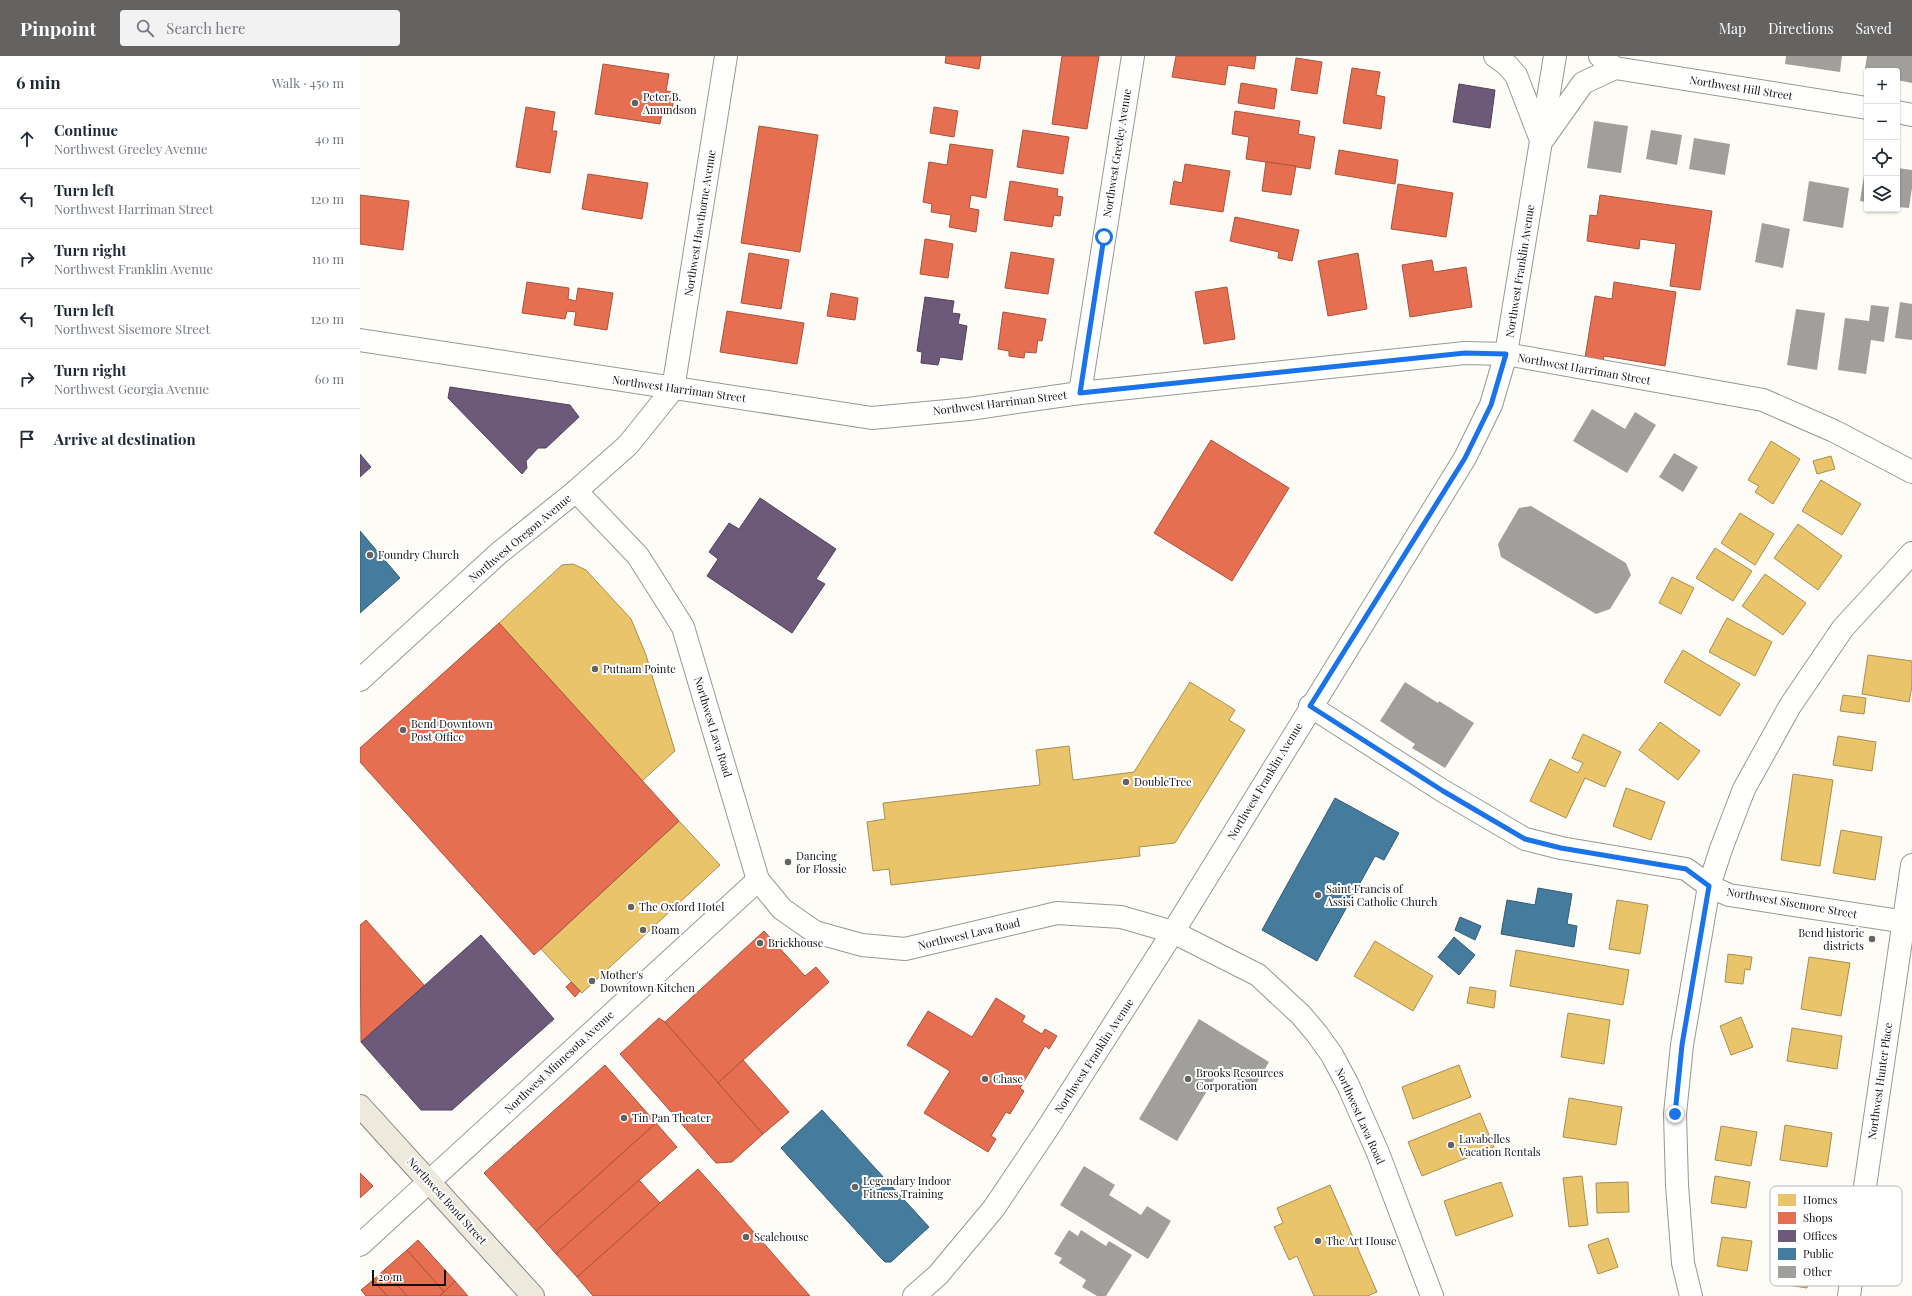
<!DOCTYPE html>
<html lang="en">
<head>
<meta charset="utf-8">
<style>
  body { margin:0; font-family:"Playfair Display",serif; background:#f2f2f3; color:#1f2937 }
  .controls { position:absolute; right:12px; top:12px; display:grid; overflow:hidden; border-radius:4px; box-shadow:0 1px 3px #0004 }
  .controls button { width:36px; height:36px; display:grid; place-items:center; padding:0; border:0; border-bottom:1px solid #e0e1e3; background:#fff; color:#1f2937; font:20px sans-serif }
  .scale { position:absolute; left:12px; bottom:10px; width:74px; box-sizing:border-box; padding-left:4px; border:2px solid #111; border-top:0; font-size:11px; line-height:14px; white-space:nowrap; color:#111; -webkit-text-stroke:3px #fff; paint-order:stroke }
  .stop { position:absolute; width:12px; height:12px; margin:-9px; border:3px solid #1a73e8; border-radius:50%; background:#fff }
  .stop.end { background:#1a73e8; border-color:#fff; box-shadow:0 1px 4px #0008 }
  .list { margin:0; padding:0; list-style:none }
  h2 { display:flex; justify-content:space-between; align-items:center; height:52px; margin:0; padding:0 16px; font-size:17px }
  h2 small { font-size:13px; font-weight:400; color:#747a83 }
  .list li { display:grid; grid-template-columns:26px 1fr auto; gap:12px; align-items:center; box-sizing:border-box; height:60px; padding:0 16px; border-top:1px solid #e0e1e3 }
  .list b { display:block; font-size:15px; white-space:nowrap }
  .list p { margin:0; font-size:13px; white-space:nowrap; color:#747a83 }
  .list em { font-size:13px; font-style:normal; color:#747a83 }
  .icon { flex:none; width:22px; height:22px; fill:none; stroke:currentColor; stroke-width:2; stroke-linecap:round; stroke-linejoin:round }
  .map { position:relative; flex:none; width:1552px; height:1240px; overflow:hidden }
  header { display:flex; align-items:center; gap:24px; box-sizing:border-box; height:56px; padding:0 20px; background:#646362; color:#fff }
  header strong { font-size:19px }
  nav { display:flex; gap:22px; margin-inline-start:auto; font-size:14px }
  .search { width:280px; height:36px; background:#f2f2f3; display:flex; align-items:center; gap:10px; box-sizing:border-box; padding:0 14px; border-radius:4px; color:#747a83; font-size:15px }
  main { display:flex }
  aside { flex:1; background:#fff }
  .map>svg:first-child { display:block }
  .homes { fill:#e9c46a; stroke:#a88e4f }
  .shops { fill:#e76f51; stroke:#a7533e }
  .offices { fill:#6d597a; stroke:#51435a }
  .public { fill:#457b9d; stroke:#355b73 }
  .building { fill:#a19f9c }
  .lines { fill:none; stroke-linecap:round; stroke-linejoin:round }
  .minor-casing { stroke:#979795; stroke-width:24 }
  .major-casing { stroke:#858482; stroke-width:24 }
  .minor { stroke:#fffffe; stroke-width:22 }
  .major { stroke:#ede9dc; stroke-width:22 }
  .route { stroke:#1a73e8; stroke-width:5 }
  .poi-dot { fill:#646362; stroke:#fff; stroke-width:1.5 }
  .labels { text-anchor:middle; stroke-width:4; stroke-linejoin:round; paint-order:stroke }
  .street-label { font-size:11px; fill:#111; stroke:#fff }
  .poi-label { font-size:11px; fill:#111; stroke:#fff; text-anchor:start }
  .key { fill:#fff; stroke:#b8b8b8; stroke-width:1 }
  .key-label { font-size:11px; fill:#111 }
</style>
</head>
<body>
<header>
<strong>Pinpoint</strong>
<div class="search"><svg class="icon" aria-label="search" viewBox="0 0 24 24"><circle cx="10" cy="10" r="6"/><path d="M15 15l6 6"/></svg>Search here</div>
<nav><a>Map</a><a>Directions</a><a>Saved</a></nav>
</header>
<main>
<aside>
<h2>6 min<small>Walk · 450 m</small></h2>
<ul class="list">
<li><svg class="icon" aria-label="ahead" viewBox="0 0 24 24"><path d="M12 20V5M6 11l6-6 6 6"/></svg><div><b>Continue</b><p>Northwest Greeley Avenue</p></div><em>40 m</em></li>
<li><svg class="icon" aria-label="left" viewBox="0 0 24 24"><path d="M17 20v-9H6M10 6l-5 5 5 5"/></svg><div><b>Turn left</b><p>Northwest Harriman Street</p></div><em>120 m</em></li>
<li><svg class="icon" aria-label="right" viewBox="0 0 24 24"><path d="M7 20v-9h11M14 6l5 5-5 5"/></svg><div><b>Turn right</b><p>Northwest Franklin Avenue</p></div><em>110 m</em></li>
<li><svg class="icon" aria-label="left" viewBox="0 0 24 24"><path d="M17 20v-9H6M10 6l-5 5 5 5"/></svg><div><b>Turn left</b><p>Northwest Sisemore Street</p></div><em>120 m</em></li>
<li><svg class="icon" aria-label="right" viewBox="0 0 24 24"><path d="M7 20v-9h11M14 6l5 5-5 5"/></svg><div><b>Turn right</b><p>Northwest Georgia Avenue</p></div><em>60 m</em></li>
<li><svg class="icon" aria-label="arrive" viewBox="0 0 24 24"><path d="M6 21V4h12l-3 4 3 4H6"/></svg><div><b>Arrive at destination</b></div></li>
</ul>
</aside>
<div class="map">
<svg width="1552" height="1240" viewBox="0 0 1552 1240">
  <rect width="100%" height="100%" fill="#fdfcf7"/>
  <!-- homes -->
  <g class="homes">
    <polygon points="1411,385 1440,403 1413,448 1395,436 1399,430 1388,424"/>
    <polygon points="1471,400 1475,413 1457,418 1453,405"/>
    <polygon points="1461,424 1501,448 1482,479 1442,455"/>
    <polygon points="1380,457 1414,478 1395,509 1361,487"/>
    <polygon points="1438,468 1482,500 1458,534 1414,502"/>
    <polygon points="1355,492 1392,515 1373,545 1336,522"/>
    <polygon points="213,508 226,514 271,563 286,599 294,626 315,695 282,725 139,567 202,509"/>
    <polygon points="1405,518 1446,547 1423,579 1382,550"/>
    <polygon points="1312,521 1334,532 1321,558 1299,547"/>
    <polygon points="1367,562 1412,586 1395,620 1349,596"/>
    <polygon points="1323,594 1380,628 1360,660 1304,626"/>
    <polygon points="1508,599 1552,605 1552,630 1549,646 1502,638"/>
    <polygon points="830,626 875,654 869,664 885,674 815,787 779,791 780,800 531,829 529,813 513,815 507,766 525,763 523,747 680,729 676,694 709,690 713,724 774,716"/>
    <polygon points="1483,639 1506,642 1504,658 1480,655"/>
    <polygon points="1300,666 1340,695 1318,724 1279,694"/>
    <polygon points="1223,678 1261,696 1245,731 1225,722 1206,762 1170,745 1190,703 1218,717 1223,707 1212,702"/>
    <polygon points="1478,680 1516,686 1512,715 1473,709"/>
    <polygon points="1433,718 1473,724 1460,810 1421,804"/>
    <polygon points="1266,732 1305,746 1291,784 1253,770"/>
    <polygon points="319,765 360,809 222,937 181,893"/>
    <polygon points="1481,774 1522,781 1515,824 1473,817"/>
    <polygon points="1257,844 1288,849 1280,898 1249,893"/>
    <polygon points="1015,885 1073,920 1053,955 994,920"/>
    <polygon points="1156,894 1269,914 1263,949 1150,930"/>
    <polygon points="1368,898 1392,901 1390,914 1385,913 1383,928 1365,926"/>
    <polygon points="1449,901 1490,907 1481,960 1441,953"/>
    <polygon points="1110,931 1136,935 1134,952 1107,947"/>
    <polygon points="1208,957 1250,964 1244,1008 1201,1001"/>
    <polygon points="1381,961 1393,991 1371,999 1360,970"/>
    <polygon points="1432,972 1482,980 1477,1013 1427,1005"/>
    <polygon points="1099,1009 1111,1041 1053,1063 1042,1031"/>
    <polygon points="1209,1042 1262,1051 1256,1089 1203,1081"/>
    <polygon points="1120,1057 1134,1091 1062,1120 1048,1086"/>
    <polygon points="1425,1069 1472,1077 1467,1111 1420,1104"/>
    <polygon points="1361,1070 1397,1076 1391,1110 1355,1104"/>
    <polygon points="1222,1120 1228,1169 1209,1171 1203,1122"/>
    <polygon points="1355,1120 1390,1126 1386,1152 1351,1147"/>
    <polygon points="1141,1126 1153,1160 1096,1180 1084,1145"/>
    <polygon points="1268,1126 1269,1156 1237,1157 1236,1127"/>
    <polygon points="970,1129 1017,1236 1007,1240 954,1240 937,1200 929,1204 914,1171 923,1167 917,1152"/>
    <polygon points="1362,1181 1392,1185 1387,1215 1357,1210"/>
    <polygon points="1248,1182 1258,1211 1238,1218 1228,1189"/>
    <polygon points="1421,1189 1453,1194 1447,1232 1415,1227"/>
  </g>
  <!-- shops -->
  <g class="shops">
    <polygon points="586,0 621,0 619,13 585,7"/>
    <polygon points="702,0 739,0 727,73 692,68"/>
    <polygon points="816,0 896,0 894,13 868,9 865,29 812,21"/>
    <polygon points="936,2 962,6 957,38 931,34"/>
    <polygon points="243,8 309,18 306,35 315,36 311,59 302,57 300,68 235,58"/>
    <polygon points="992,12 1020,16 1016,39 1025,41 1021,73 983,67"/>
    <polygon points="881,27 917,33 914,53 878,47"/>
    <polygon points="166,51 195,56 192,75 197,75 190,117 156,111"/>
    <polygon points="574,51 598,55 594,81 570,77"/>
    <polygon points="875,55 940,65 938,78 955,81 950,113 886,103 889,81 872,78"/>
    <polygon points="399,70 458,79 440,196 381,187"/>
    <polygon points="663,74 709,81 703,118 657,111"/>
    <polygon points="590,88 633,94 626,142 611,139 609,152 619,154 616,176 589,171 591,159 571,156 572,148 563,146 569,106 587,109"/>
    <polygon points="979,94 1038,104 1035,128 975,118"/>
    <polygon points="906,106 936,110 931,139 902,135"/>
    <polygon points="825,108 870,115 863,156 810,148 814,125 822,127"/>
    <polygon points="228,118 288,127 282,163 222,153"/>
    <polygon points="650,125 698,133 697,140 703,141 700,160 694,159 692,171 644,164"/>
    <polygon points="1038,128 1093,137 1086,181 1031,173"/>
    <polygon points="0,139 49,145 43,194 0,188"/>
    <polygon points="1240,139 1352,155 1340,234 1310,230 1316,188 1280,183 1279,193 1227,185 1230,159 1237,160"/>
    <polygon points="875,161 939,174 932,205 918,202 919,196 870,185"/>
    <polygon points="565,183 593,188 588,222 560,218"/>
    <polygon points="651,196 694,203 688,238 645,232"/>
    <polygon points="389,197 429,204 421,253 381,247"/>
    <polygon points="998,197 1007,253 968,260 958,205"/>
    <polygon points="1072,204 1074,216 1106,211 1112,251 1050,261 1042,209"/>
    <polygon points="167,226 209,232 208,243 216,245 218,232 253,237 247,274 214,269 216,256 207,255 205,263 162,257"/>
    <polygon points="1254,226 1316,236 1305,310 1244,300 1242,311 1224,308 1235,240 1252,243"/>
    <polygon points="867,231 875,283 844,288 835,236"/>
    <polygon points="471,237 498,242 495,264 467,260"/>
    <polygon points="367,255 444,267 437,308 360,296"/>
    <polygon points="643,256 686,263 682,285 678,284 676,297 665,296 664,302 649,300 649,295 638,293"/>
    <polygon points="851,384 929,432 872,525 794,477"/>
    <polygon points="139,567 319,765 174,899 0,706 0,692"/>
    <polygon points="6,864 65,930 1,986 0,869"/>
    <polygon points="404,875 445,920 456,911 469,926 358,1027 305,966"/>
    <polygon points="211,926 220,935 215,941 206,931"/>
    <polygon points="636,942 665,960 662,966 682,978 685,973 697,980 689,993 685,990 660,1032 664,1035 650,1058 646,1056 631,1080 636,1083 628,1096 564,1057 590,1015 547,989 568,955 612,981"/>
    <polygon points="299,962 305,966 403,1078 372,1106 356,1107 260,998"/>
    <polygon points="383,1004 429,1056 403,1078 358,1027"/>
    <polygon points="245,1009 296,1067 176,1175 124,1117"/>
    <polygon points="296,1067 317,1091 196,1198 176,1175"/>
    <polygon points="338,1113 355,1132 450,1240 233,1240 217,1221"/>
    <polygon points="0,1117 13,1130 0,1142"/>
    <polygon points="279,1124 300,1147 217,1221 196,1198"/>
    <polygon points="58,1184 95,1225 84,1236 47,1194"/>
    <polygon points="47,1194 84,1236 79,1240 47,1240 24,1214"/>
    <polygon points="24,1214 47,1240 27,1240 13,1224"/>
    <polygon points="13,1224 27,1240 6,1240 1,1234"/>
    <polygon points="95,1225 108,1240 79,1240 84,1236"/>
  </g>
  <!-- offices -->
  <g class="offices">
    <polygon points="1099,28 1135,34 1130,72 1093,66"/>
    <polygon points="565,241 594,245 592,257 600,258 598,268 607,270 602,304 580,301 578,309 561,307 562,296 557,295"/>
    <polygon points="90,331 210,349 219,361 186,392 178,392 166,405 167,412 162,418 88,342"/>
    <polygon points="0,398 11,411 0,421"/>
    <polygon points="400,442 476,493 456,523 465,528 432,577 347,520 358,503 349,496 369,467 379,473"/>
    <polygon points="121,879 194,963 92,1054 61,1054 1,986"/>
  </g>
  <!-- public -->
  <g class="public">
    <polygon points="0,475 40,522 0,557"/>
    <polygon points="975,742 1039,777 1024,804 1015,800 957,905 902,874"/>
    <polygon points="1178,832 1212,838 1207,868 1217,870 1214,891 1141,878 1147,844 1175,849"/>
    <polygon points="1100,861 1121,870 1115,884 1095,874"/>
    <polygon points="1094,881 1115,899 1099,919 1078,901"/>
    <polygon points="462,1054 569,1171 531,1206 525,1206 519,1200 421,1092"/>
  </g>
  <!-- building -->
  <g class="building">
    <polygon points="1426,0 1482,0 1480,16 1425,8"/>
    <polygon points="1507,0 1552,0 1552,27 1537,24 1537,15 1507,15 1507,20 1504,19"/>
    <polygon points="1234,65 1268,70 1261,117 1227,112"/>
    <polygon points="1291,74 1322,79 1317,109 1286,103"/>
    <polygon points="1334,82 1370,88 1365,119 1329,113"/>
    <polygon points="1506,107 1507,107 1507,146 1500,145"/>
    <polygon points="1537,112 1552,114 1552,132 1549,152 1537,151"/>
    <polygon points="1449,125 1489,132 1483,172 1443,165"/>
    <polygon points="1402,167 1430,173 1423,212 1395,206"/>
    <polygon points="1540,246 1552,248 1552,284 1535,282"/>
    <polygon points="1511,249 1529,251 1524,286 1511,284 1506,318 1478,314 1485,262 1509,265"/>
    <polygon points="1436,253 1465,257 1457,314 1427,309"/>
    <polygon points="1232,353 1265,373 1275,356 1296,369 1267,417 1213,385"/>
    <polygon points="1314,397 1338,411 1323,436 1299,421"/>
    <polygon points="1171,450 1266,507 1271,519 1250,553 1236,558 1141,501 1138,488 1159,452"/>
    <polygon points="1045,626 1078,647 1079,645 1114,667 1085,712 1052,692 1055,688 1020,665"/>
    <polygon points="839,963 909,1006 893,1033 860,1013 817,1085 779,1063"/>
    <polygon points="724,1110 755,1129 749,1139 781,1159 787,1150 811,1165 788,1203 700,1149"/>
    <polygon points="709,1174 718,1180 721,1174 746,1190 749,1185 772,1199 746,1240 737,1240 722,1231 726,1224 699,1207 702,1202 694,1198"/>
  </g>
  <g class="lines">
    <defs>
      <g id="minor">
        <polyline points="1135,0 1146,8 1156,19 1181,84"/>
        <polyline points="1240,0 1255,12 1507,52"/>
        <polyline points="1537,56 1552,59"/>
        <polyline points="1184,82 1223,27 1255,12"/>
        <polyline points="0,284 512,362 609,353 720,337 1105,297 1146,298 1403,344 1474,375 1552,416"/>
        <polyline points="720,337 773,0"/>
        <polyline points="216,435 278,500 323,571 398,824 422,853 455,876 502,889 545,893 697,857 761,861 813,876 898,919 941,959 957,978 972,999 988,1029 1018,1097 1072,1240"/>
        <polyline points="0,624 139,497 216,435 268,389 313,333 366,0"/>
        <polyline points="950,650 1083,735 1165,783 1201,792 1326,813 1349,830 1369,839 1552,867"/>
        <polyline points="0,1189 398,824"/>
        <polyline points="554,1240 578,1219 634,1152 689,1070 813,876 1105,402 1131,349 1146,298 1195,0"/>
        <polyline points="1331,1240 1323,1207 1317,1129 1315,1058 1322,989 1349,830 1361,793 1384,733 1430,650 1483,572 1552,497"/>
        <polyline points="1489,1240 1552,809"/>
      </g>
      <polyline id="major" points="0,1050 173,1240"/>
    </defs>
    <!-- minor casing -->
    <use href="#minor" class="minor-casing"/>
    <!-- major casing -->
    <use href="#major" class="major-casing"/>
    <!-- minor -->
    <use href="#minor" class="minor"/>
    <!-- major -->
    <use href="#major" class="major"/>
  </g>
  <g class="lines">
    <!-- route -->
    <polyline class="route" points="744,181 720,337 1105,297 1146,298 1131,349 1105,402 950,650 1083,735 1165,783 1201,792 1326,813 1349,830 1322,989 1315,1058"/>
  </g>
  <!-- markers -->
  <g class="poi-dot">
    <circle cx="275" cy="47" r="4"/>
    <circle cx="10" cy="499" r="4"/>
    <circle cx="235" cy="613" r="4"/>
    <circle cx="43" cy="674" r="4"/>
    <circle cx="766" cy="726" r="4"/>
    <circle cx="428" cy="806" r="4"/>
    <circle cx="958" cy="839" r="4"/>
    <circle cx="271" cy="851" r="4"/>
    <circle cx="283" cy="874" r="4"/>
    <circle cx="1512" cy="883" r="4"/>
    <circle cx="400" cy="887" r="4"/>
    <circle cx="232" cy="925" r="4"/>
    <circle cx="625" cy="1023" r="4"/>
    <circle cx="828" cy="1023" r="4"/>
    <circle cx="264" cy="1062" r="4"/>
    <circle cx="1091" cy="1089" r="4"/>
    <circle cx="495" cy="1131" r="4"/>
    <circle cx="386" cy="1181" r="4"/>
    <circle cx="958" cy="1185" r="4"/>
  </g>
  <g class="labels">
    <!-- street labels -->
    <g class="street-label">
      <text transform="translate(1381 32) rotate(9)" y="4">Northwest Hill Street</text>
      <text transform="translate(757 97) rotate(-81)" y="4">Northwest Greeley Avenue</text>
      <text transform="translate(340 167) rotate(-81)" y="4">Northwest Hawthorne Avenue</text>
      <text transform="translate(1160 215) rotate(-81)" y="4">Northwest Franklin Avenue</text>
      <text transform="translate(1224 313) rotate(10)" y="4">Northwest Harriman Street</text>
      <text transform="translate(319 333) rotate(8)" y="4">Northwest Harriman Street</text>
      <text transform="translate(640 347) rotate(-7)" y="4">Northwest Harriman Street</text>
      <text transform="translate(160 482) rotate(-40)" y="4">Northwest Oregon Avenue</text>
      <text transform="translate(353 671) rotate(73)" y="4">Northwest Lava Road</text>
      <text transform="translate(905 725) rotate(-59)" y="4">Northwest Franklin Avenue</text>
      <text transform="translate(1432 847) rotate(10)" y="4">Northwest Sisemore Street</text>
      <text transform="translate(609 878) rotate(-13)" y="4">Northwest Lava Road</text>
      <text transform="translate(734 1000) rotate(-57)" y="4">Northwest Franklin Avenue</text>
      <text transform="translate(199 1006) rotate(-43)" y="4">Northwest Minnesota Avenue</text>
      <text transform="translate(1520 1025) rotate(-82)" y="4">Northwest Hunter Place</text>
      <text transform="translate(1000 1060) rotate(66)" y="4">Northwest Lava Road</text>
      <text transform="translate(87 1145) rotate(48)" y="4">Northwest Bond Street</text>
    </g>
    <!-- poi labels -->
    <g class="poi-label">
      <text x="283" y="45">Peter B.<tspan x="283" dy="13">Amundson</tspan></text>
      <text x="18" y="503">Foundry Church</text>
      <text x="243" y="617">Putnam Pointe</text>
      <text x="51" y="672">Bend Downtown<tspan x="51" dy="13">Post Office</tspan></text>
      <text x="774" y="730">DoubleTree</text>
      <text x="436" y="804">Dancing<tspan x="436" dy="13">for Flossie</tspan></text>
      <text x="966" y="837">Saint Francis of<tspan x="966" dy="13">Assisi Catholic Church</tspan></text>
      <text x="279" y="855">The Oxford Hotel</text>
      <text x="291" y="878">Roam</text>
      <text x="1504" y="881" text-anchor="end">Bend historic<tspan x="1504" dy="13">districts</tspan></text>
      <text x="408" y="891">Brickhouse</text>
      <text x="240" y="923">Mother's<tspan x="240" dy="13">Downtown Kitchen</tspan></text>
      <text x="836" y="1021">Brooks Resources<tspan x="836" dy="13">Corporation</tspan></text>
      <text x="633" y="1027">Chase</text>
      <text x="272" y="1066">Tin Pan Theater</text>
      <text x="1099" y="1087">Lavabelles<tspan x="1099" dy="13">Vacation Rentals</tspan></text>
      <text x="503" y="1129">Legendary Indoor<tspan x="503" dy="13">Fitness Training</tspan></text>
      <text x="394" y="1185">Scalehouse</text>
      <text x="966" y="1189">The Art House</text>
    </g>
  </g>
  <!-- legend -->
  <rect x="1410" y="1130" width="132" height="100" rx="6" class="key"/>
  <rect x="1418" y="1138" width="18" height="12" fill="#e9c46a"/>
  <rect x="1418" y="1156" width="18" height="12" fill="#e76f51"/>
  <rect x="1418" y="1174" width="18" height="12" fill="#6d597a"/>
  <rect x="1418" y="1192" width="18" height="12" fill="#457b9d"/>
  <rect x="1418" y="1210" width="18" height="12" fill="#a19f9c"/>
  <g class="key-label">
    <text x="1443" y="1148">Homes</text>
    <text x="1443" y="1166">Shops</text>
    <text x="1443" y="1184">Offices</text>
    <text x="1443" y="1202">Public</text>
    <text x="1443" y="1220">Other</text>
  </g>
</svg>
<div class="controls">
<button>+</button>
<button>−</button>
<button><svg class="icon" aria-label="locate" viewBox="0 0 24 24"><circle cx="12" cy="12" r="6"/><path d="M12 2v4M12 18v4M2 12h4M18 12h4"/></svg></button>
<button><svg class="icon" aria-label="layers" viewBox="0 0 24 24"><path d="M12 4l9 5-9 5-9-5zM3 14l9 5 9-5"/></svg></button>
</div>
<div class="scale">20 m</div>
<div class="stop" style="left:744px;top:181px"></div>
<div class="stop end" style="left:1315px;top:1058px"></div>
</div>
</main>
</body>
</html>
